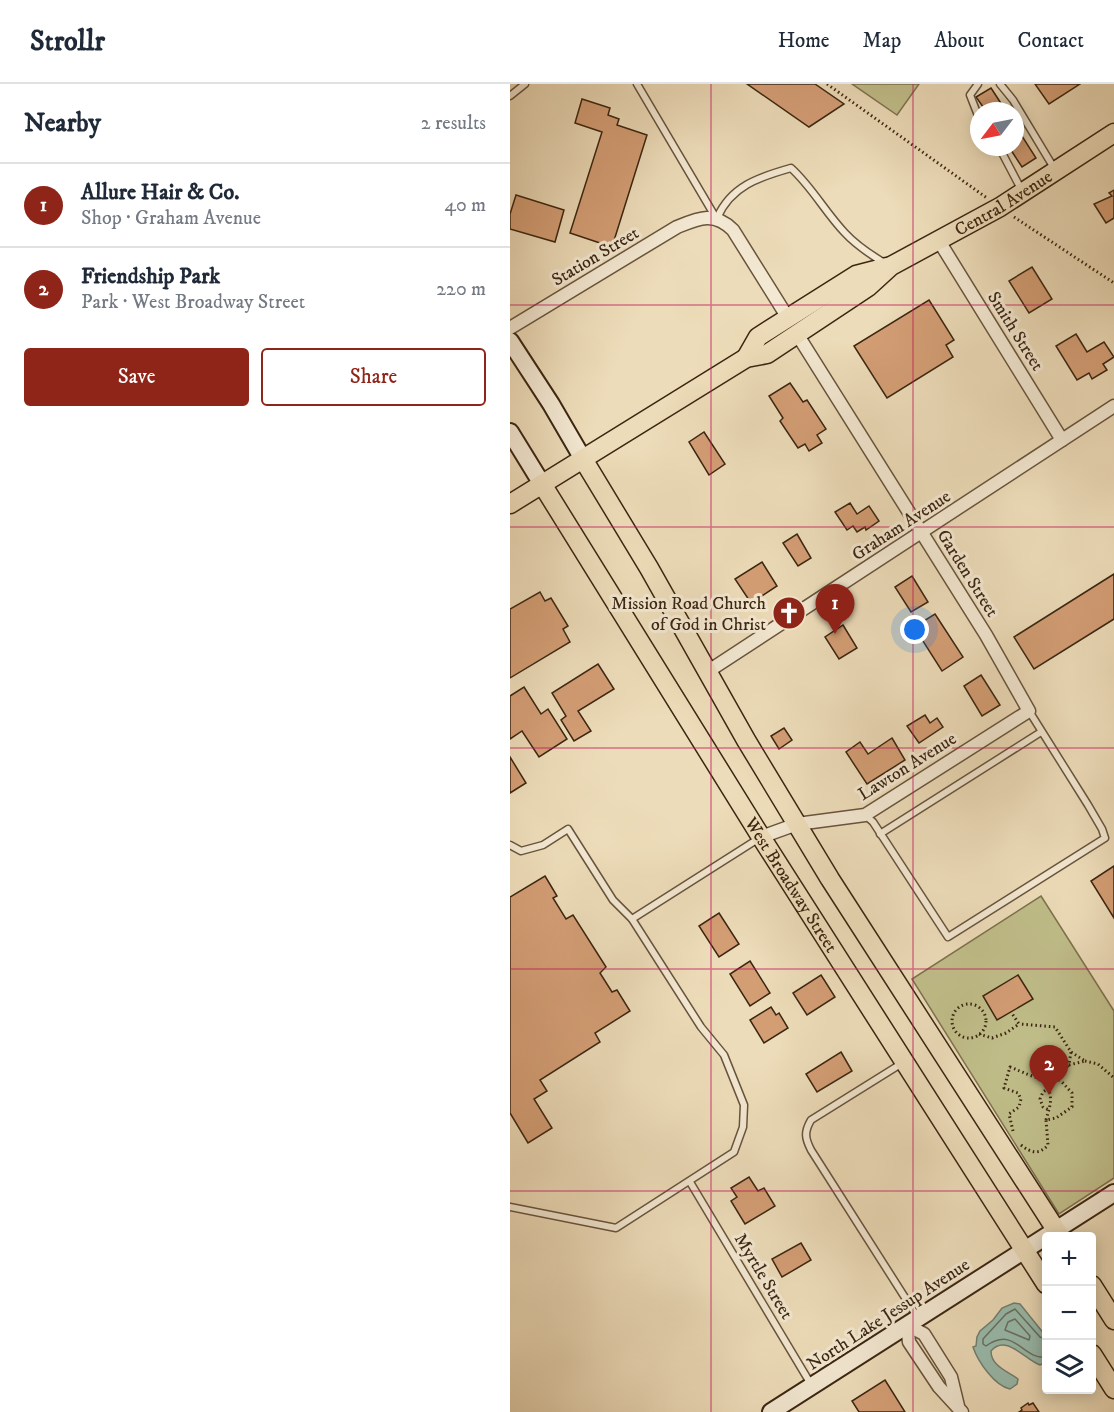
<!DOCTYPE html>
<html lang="en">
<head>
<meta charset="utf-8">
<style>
  body { margin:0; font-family:"IM FELL DW Pica",serif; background:#f2f2f3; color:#1f2937 }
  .controls { position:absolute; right:18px; bottom:18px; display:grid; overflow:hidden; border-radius:6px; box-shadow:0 3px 15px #0003 }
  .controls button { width:54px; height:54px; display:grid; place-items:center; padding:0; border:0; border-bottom:2px solid #e0e1e3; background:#fff; color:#1f2937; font:30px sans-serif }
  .compass { position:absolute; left:460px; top:18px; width:54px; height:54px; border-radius:50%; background:#fff; box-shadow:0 3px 15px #0003; rotate:238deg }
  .you { position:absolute; left:405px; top:546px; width:21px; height:21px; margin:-15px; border:4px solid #fff; border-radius:50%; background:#1a73e8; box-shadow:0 0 0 9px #1a73e833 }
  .badge { display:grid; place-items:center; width:39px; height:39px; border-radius:50%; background:#8f2418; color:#fff; font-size:20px; font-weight:700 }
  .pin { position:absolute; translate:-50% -50px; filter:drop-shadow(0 2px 3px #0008) }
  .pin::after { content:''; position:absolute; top:32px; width:21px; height:18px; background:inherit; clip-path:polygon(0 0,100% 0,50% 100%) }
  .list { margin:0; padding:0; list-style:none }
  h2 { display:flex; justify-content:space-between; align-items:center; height:78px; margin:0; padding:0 24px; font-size:26px }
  h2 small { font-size:20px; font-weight:400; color:#747a83 }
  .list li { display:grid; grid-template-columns:39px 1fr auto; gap:18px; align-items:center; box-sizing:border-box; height:84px; padding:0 24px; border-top:2px solid #e0e1e3 }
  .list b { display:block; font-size:22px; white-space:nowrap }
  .list p { margin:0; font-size:20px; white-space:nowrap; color:#747a83 }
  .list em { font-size:20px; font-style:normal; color:#747a83 }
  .actions { display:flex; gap:12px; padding:18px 24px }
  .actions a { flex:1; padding:14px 0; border:2px solid #8f2418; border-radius:6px; text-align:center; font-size:21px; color:#8f2418 }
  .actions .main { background:#8f2418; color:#fff }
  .icon { flex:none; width:33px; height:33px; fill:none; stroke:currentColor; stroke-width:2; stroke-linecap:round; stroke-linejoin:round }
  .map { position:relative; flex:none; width:604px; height:1328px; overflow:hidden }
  header { display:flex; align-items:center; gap:36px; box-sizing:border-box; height:84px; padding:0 30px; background:#fff; border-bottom:2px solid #e0e1e3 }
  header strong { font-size:28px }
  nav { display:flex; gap:33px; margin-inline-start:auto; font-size:21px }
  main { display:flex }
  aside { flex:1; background:#fff }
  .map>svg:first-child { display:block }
  .green { fill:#c0be8a; stroke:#7e724e; stroke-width:1.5 }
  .water { fill:#99bcae; stroke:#738070; stroke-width:1.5 }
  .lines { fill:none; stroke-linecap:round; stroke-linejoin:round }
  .shore { stroke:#6a7160; stroke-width:1.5 }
  .building { fill:#d49e75; stroke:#3b2612; stroke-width:1.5 }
  .lane-casing { stroke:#68543c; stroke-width:9 }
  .street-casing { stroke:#68543c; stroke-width:15 }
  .secondary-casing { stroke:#3b2612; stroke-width:20 }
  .primary-casing { stroke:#3b2612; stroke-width:21 }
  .path { stroke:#3b2612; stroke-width:3; stroke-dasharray:1.5 3; stroke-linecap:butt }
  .lane { stroke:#f3e8d2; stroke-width:6 }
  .street { stroke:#f3e8d2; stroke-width:12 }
  .secondary { stroke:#f3e8d2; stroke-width:16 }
  .primary { stroke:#eddcb9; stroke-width:18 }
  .grid { fill:none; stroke:#c2185b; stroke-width:1.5; stroke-opacity:0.55 }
  .labels { text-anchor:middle; stroke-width:6; stroke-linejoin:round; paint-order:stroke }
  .street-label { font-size:18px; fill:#3b2612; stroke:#f3e8d2 }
  .poi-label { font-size:18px; fill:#3b2612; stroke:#f3e8d2; text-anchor:end }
</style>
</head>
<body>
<header>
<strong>Strollr</strong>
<nav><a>Home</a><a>Map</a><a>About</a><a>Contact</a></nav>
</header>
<main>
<aside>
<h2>Nearby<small>2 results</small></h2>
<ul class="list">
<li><span class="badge">1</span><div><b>Allure Hair &amp; Co.</b><p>Shop · Graham Avenue</p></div><em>40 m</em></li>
<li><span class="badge">2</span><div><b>Friendship Park</b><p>Park · West Broadway Street</p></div><em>220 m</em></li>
</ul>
<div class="actions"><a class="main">Save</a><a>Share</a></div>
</aside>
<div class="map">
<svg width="604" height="1328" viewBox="0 0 604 1328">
  <rect width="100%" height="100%" fill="#eddcb9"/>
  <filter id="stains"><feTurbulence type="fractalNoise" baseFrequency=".00333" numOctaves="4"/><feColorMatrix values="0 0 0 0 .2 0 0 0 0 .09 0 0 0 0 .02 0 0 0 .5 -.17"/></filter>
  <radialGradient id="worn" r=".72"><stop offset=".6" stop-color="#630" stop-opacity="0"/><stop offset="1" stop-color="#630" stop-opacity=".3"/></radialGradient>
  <!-- green -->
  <g class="green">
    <polygon points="342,0 409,0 387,31"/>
    <polygon points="531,812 604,927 604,1094 549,1130 402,895"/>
  </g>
  <!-- water -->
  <path class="water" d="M504,1219l6,1 25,31 1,27 -6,3c-15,-5 -34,-32 -49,-14 0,15 16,20 27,28l-1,5 -7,5c-15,-3 -32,-27 -37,-42l3,-1 1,-9 3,-6 13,-11 9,-12z"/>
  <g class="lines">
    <!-- shore -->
    <g class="shore">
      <polygon points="505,1235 520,1252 519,1256 495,1246 498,1238"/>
      <path d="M536,1255l-6,-2 -25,-28 -9,5 -23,25v5l3,2c29,-21 36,14 60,11"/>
    </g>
  </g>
  <!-- building -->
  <g class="building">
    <polygon points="237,0 305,0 334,20 299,43"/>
    <polygon points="525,0 570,0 539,20"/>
    <polygon points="481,4 496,27 476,27 466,13"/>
    <polygon points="72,15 100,24 98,31 109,35 107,41 137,51 102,163 60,149 92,48 65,39"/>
    <polygon points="505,41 526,74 512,83 499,63 505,63"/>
    <polygon points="604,106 604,134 596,139 584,120 602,112 599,109"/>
    <polygon points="6,111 54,126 45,158 0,145 0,130"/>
    <polygon points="522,183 542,215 519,229 499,197"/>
    <polygon points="419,216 444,256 436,261 443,273 377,314 344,262"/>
    <polygon points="566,250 577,268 594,258 604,273 593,280 597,286 582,295 579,289 567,296 546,262"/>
    <polygon points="280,299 293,318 297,316 316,345 307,351 312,359 299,367 295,360 288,364 270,337 273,334 259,312"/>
    <polygon points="194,348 215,380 199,391 179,358"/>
    <polygon points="340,419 347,430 359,422 369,437 356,446 355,443 347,448 343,442 337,446 325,428"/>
    <polygon points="287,450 301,474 288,482 273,459"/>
    <polygon points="252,478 267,502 241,519 225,495"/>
    <polygon points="604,490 604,535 524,585 504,553"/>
    <polygon points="402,492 418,518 401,528 385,503"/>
    <polygon points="30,508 35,517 41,514 58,542 53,545 60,558 0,594 0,525"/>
    <polygon points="425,530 453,573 432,587 404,543"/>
    <polygon points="333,541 347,564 329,575 315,553"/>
    <polygon points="88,580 104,605 68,627 81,647 64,657 51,636 56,632 42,609"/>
    <polygon points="471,591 490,621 472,632 454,602"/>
    <polygon points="14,603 31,630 38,625 57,655 29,673 12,647 0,655 0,612"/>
    <polygon points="415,631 420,639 427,634 433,643 409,659 397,642"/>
    <polygon points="274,644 282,656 269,665 261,652"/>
    <polygon points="382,654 395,676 357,700 336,668 350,658 358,670"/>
    <polygon points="0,673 16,699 0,709"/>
    <polygon points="604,782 604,834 581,797"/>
    <polygon points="35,792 47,812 43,814 56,835 63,831 96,883 90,889 102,908 107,906 120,927 85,949 90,958 30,996 37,1007 24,1015 42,1044 18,1059 0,1029 0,813"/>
    <polygon points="209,829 229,860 209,873 189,842"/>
    <polygon points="240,877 260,909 240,922 220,890"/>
    <polygon points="311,891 325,913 297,931 283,909"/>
    <polygon points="508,891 523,915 487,936 473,912"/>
    <polygon points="261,923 266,931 269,929 278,944 254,959 240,936"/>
    <polygon points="331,968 342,987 307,1008 296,990"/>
    <polygon points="239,1093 248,1107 254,1104 265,1122 235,1140 221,1117 227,1113 221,1104"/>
    <polygon points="291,1159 301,1176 272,1193 262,1175"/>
    <polygon points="375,1296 395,1328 349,1328 342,1317"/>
    <polygon points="518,1319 519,1321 523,1319 529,1328 509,1328 512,1326 511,1324"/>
  </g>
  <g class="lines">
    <defs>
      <g id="lane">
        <polyline points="127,0 206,134"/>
        <polyline points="468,0 460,11 469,34"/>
        <polyline points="490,0 503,16 544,84"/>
        <polyline points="0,12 15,0"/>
        <polyline points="489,63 511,105"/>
        <path d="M207,134c14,-32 42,-41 74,-50 21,19 34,44 54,65 12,13 26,22 41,31"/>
        <polyline points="355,731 363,738 438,853 595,754 592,745 578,721 519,627"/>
        <polyline points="370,750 531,648"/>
        <polyline points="0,761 11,767 33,761 58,745 103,816 122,835"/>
        <path d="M394,978l-93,58c-7,12 -6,18 0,30l107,168"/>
        <polyline points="180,1098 302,1302"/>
        <polyline points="0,1123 106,1144 224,1068 233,1043 234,1021 214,971 191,943 122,835 248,755"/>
      </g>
      <g id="street">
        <polyline points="429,157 552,356"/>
        <path d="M0,244l167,-101c22,-9 37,-16 56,3l55,88"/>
        <polyline points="197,588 604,322"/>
        <polyline points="251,753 287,740 355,731 519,627 476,551 287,250"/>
        <polyline points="397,1241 399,1258 429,1303 452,1328"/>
        <polyline points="397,1241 414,1250 441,1293 448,1322"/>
      </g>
      <g id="secondary">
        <polyline points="0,257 41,320 73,375"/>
        <polyline points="0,348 32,400"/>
        <polyline points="261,1328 604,1109"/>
      </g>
      <g id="primary">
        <polyline points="236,274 248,253 346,191 377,183"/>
        <polyline points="73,375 139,484 236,656 320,795 550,1152"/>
        <path id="s1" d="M32,400l219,353 285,447"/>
        <path id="s2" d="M0,420l236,-146 21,-4 101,-67 23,-21 109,-59 114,-74"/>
        <polyline points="582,1201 604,1236"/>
        <polyline points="582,1270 604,1305"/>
      </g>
    </defs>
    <!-- lane casing -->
    <use href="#lane" class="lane-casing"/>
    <!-- street casing -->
    <use href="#street" class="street-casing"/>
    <!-- secondary casing -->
    <use href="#secondary" class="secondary-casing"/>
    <!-- primary casing -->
    <use href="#primary" class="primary-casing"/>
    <!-- path -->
    <g class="path">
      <polyline points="317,0 477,114"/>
      <polyline points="504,133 604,199"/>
      <circle cx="459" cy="937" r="17"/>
      <polyline points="469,950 482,954 496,949 509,940 501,928"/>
      <polyline points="575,977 588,980 604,994"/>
      <polyline points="559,981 575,977 561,968"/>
      <polyline points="539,1004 533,1008 530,1015 533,1023 539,1026"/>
      <path d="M536,1036c2,-9 6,-16 4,-26 -1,-6 -4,-9 -4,-15"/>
      <path d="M503,1047l-4,-17 10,-7 2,-8 -3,-6 -14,-5 6,-21c28,11 34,19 59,-2l2,-13 -16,-25 -36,-3"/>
      <path d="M511,1061c10,8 18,10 27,0l-2,-25 10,-2 16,-11v-14l-11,-12 -6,-4"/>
    </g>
    <!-- lane -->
    <use href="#lane" class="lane"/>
    <!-- street -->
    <use href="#street" class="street"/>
    <!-- secondary -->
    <use href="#secondary" class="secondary"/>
    <!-- primary -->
    <use href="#primary" class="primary"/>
  </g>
  <!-- grid -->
  <path class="grid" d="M201,0v1328M403,0v1328M0,221h604M0,443h604M0,664h604M0,885h604M0,1107h604"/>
  <!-- icons -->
  <defs>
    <symbol id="church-disc" viewBox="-11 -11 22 22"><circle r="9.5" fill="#8f2418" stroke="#f3e8d2"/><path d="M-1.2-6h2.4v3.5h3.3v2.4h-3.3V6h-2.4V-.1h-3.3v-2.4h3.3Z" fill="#fff"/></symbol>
  </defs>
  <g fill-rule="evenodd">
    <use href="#church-disc" x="260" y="510" width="38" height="38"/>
  </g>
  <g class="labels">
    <!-- street labels -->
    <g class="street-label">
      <text dy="6" stroke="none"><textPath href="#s2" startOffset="580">Central Avenue</textPath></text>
      <text transform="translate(85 172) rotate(-31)" y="6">Station Street</text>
      <text transform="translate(506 247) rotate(58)" y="6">Smith Street</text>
      <text transform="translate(391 441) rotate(-33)" y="6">Graham Avenue</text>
      <text transform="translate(458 489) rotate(58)" y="6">Garden Street</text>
      <text transform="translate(397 682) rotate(-32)" y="6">Lawton Avenue</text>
      <text dy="6" stroke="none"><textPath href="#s1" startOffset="472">West Broadway Street</textPath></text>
      <text transform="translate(254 1192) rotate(59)" y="6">Myrtle Street</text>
      <text transform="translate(378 1230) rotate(-33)" y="6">North Lake Jessup Avenue</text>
    </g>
    <!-- poi labels -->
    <g class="poi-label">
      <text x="256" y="525">Mission Road Church<tspan x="256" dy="21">of God in Christ</tspan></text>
    </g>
  </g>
  <rect width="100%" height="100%" filter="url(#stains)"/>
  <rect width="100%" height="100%" fill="url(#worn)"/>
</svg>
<div class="controls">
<button>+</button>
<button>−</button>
<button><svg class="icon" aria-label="layers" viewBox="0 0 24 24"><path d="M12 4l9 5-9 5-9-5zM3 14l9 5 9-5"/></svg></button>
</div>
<svg class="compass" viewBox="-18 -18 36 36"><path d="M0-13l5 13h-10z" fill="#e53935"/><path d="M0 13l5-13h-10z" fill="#747a83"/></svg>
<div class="you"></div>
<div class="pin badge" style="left:325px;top:550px">1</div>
<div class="pin badge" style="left:539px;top:1011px">2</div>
</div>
</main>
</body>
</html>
